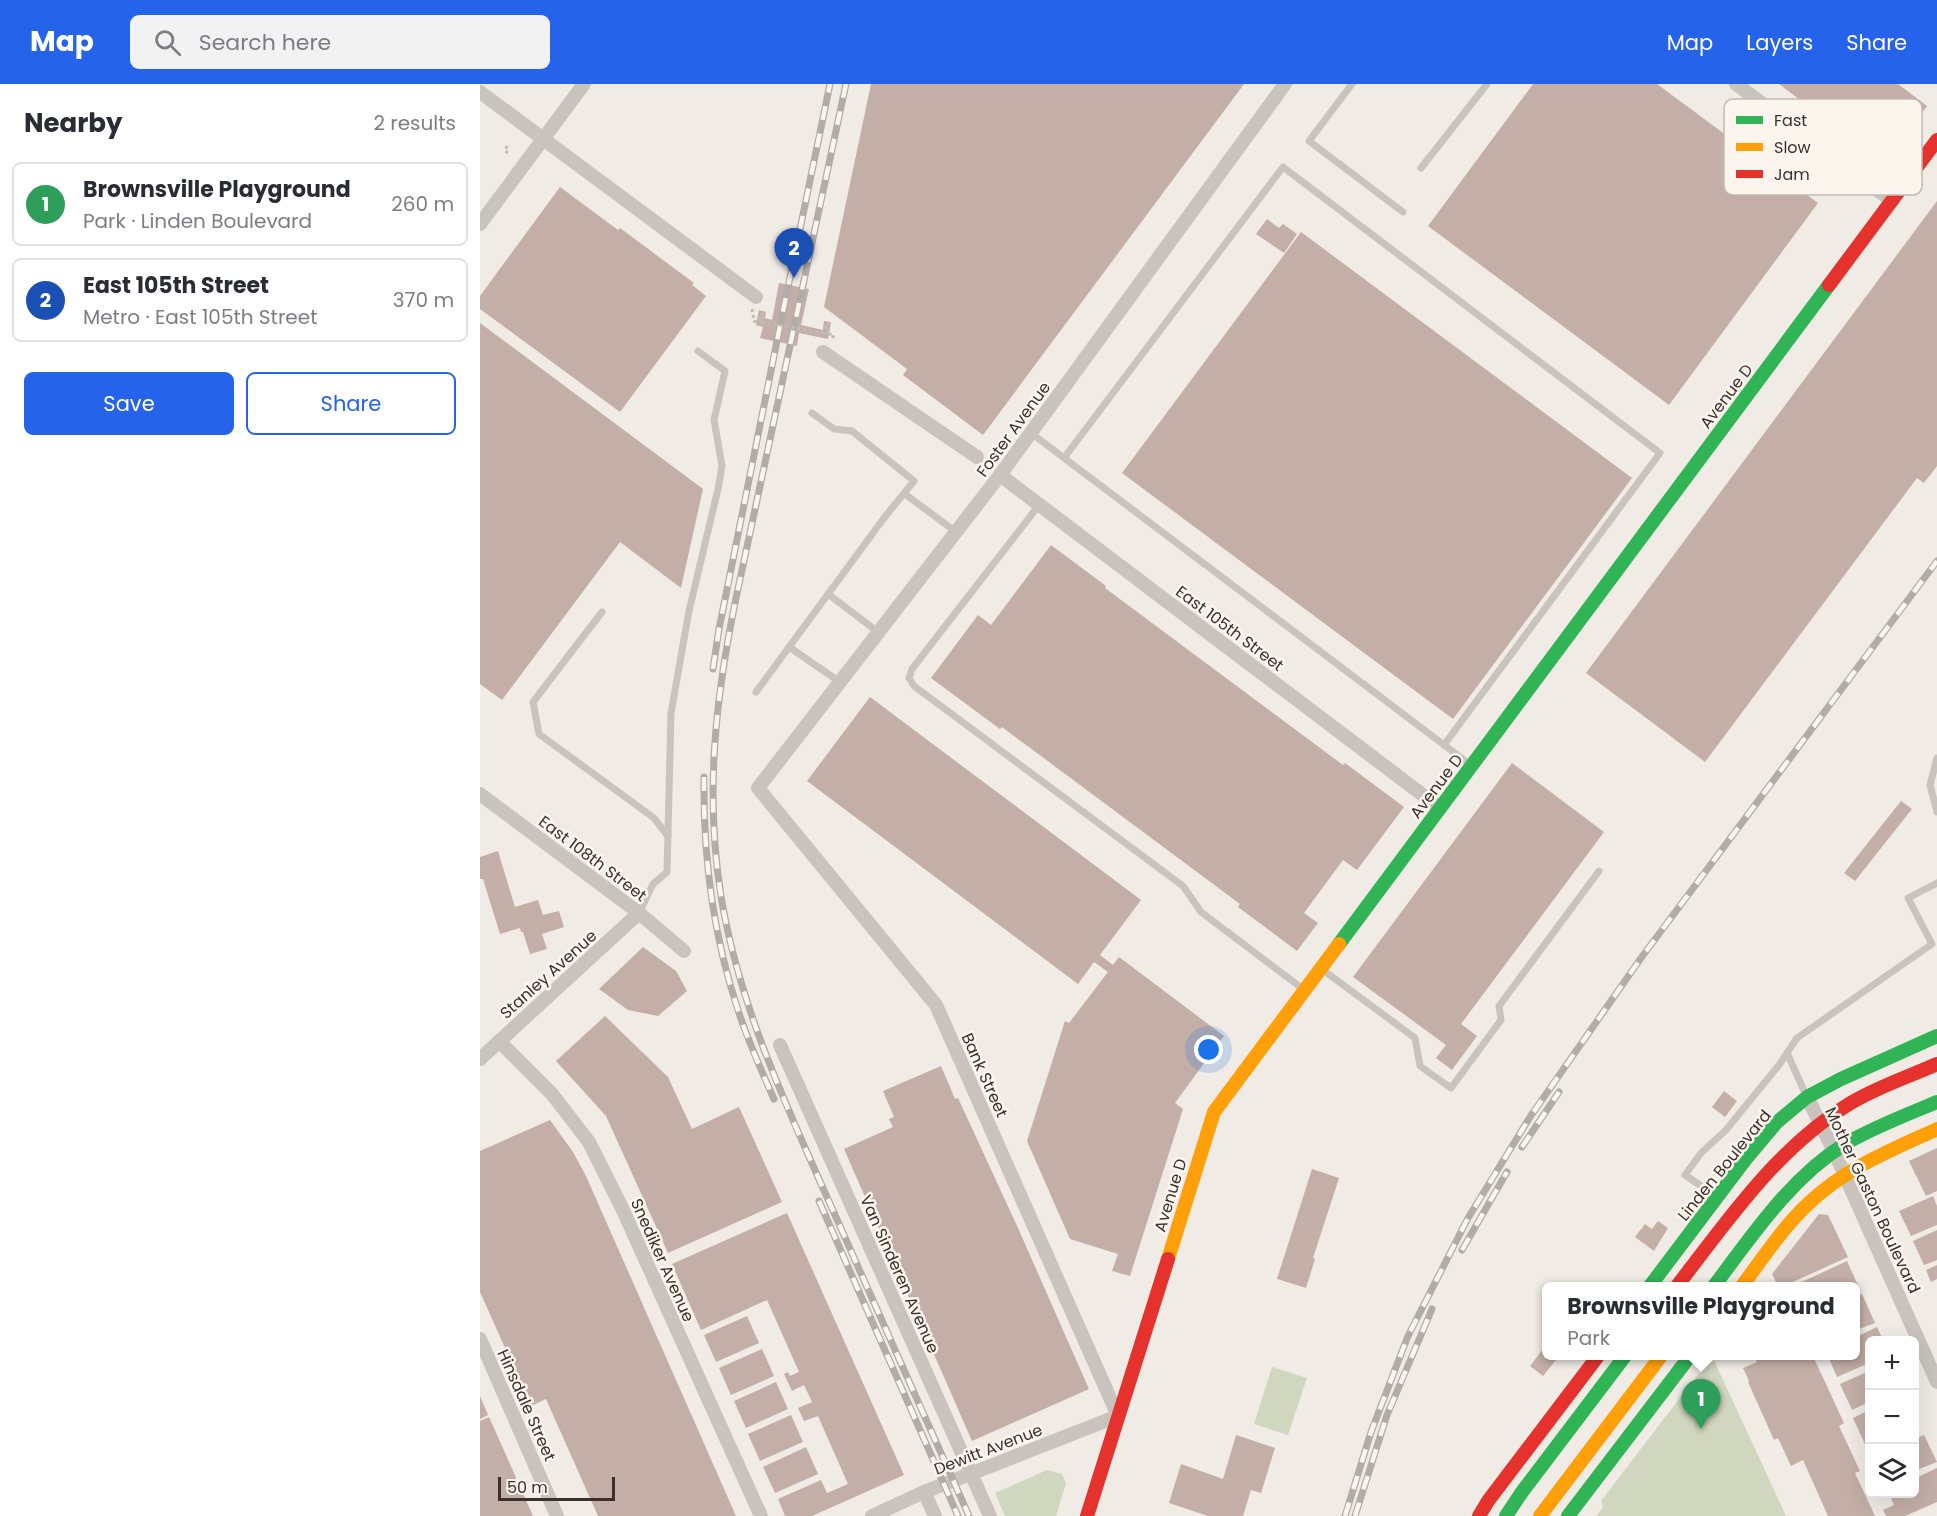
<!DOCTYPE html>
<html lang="en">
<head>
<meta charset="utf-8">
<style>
  body { margin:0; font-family:Poppins,sans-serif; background:#f2f2f3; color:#2b2b33 }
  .controls { position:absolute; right:18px; bottom:18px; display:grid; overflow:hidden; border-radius:9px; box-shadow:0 6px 24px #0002 }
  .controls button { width:54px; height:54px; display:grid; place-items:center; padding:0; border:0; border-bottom:2px solid #e1e1e2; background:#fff; color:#2b2b33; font:30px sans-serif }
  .scale { position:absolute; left:18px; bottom:15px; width:117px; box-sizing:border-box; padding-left:6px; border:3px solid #3b302b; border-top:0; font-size:16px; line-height:21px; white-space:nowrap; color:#3b302b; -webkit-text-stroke:4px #fbf5ee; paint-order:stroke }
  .you { position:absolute; left:729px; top:966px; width:21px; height:21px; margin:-15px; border:4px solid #fff; border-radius:50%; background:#1a73e8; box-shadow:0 0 0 9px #1a73e833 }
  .badge { display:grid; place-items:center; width:39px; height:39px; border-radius:50%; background:#2563eb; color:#fff; font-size:20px; font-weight:700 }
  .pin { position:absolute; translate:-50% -50px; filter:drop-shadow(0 2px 3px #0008) }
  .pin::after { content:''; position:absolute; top:32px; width:21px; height:18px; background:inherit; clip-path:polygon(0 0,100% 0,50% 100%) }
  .popup { position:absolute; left:1062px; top:1198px; width:318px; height:78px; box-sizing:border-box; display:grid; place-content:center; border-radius:9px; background:#fff; filter:drop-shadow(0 2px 4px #0005); font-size:20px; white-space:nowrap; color:#7c7c81 }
  .popup b { font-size:22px; color:#2b2b33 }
  .popup::after { content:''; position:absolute; left:50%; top:100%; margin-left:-12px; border:12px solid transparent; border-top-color:#fff }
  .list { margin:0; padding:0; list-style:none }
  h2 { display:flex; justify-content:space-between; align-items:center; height:78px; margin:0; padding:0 24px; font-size:26px }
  h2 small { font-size:20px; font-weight:400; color:#7c7c81 }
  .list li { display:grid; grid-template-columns:39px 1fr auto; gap:18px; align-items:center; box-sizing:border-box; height:84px; margin:0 12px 12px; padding:0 12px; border:2px solid #e1e1e2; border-radius:9px }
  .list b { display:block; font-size:22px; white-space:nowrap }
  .list p { margin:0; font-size:20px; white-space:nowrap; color:#7c7c81 }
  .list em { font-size:20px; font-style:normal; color:#7c7c81 }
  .actions { display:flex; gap:12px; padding:18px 24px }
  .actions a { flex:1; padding:14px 0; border:2px solid #2563eb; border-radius:9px; text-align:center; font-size:21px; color:#2563eb }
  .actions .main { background:#2563eb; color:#fff }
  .icon { flex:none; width:33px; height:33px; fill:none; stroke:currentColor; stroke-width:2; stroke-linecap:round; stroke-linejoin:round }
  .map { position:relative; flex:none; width:1457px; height:1432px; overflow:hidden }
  header { display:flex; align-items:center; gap:36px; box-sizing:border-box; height:84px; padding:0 30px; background:#2563eb; color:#fff }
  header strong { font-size:28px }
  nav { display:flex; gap:33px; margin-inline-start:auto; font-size:21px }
  .search { width:420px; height:54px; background:#f2f2f3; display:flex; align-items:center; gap:15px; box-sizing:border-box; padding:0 21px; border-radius:9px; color:#7c7c81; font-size:22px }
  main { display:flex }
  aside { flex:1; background:#fff }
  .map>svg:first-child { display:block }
  .green { fill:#d1d6bf }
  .building { fill:#c3afa7 }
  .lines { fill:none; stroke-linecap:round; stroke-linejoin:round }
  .path { stroke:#c2bbb6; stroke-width:3; stroke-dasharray:3 3; stroke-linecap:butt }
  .lane { stroke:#c9c3be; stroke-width:7 }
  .street { stroke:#c9c3be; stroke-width:14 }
  .fast { stroke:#30b455; stroke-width:14 }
  .slow { stroke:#ff9f0a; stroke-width:14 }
  .jam { stroke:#e5322d; stroke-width:14 }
  .rail-casing { stroke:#b1aca8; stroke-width:7 }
  .rail { stroke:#fbf5ee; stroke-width:4.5; stroke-dasharray:14; stroke-linecap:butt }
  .path-bridge { stroke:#c2bbb6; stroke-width:3; stroke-dasharray:3 3; stroke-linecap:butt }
  .labels { text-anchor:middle; stroke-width:5; stroke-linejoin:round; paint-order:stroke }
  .street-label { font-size:16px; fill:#3b302b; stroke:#fbf5ee }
  .key { fill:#fbf5ee; stroke:#c1bab4; stroke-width:1.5 }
  .key-label { font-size:16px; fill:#3b302b }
</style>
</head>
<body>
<header>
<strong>Map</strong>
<div class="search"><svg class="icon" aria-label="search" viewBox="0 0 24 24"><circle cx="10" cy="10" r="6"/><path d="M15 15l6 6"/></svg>Search here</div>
<nav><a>Map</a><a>Layers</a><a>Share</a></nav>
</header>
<main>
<aside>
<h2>Nearby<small>2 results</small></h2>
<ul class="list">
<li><span class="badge" style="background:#2e9e5b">1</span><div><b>Brownsville Playground</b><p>Park · Linden Boulevard</p></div><em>260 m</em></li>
<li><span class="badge" style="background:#1a4fb4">2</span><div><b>East 105th Street</b><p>Metro · East 105th Street</p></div><em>370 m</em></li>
</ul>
<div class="actions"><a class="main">Save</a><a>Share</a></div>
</aside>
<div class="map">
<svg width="1457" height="1432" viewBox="0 0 1457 1432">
  <rect width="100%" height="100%" fill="#f0ebe5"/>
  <!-- green -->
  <g class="green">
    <polygon points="1232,1272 1306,1432 1116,1432 1123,1423 1121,1417"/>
    <polygon points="792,1283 827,1294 808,1351 774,1340"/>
    <polygon points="567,1386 582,1390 586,1399 576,1432 525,1432 515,1409"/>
  </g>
  <!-- building -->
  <g class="building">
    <polygon points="391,0 764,0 503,351 423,291 427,285 344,223"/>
    <polygon points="1053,0 1177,0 1338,119 1189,321 948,142"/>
    <polygon points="1299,0 1418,0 1447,22 1404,79"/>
    <polygon points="80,103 138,146 140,144 214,199 212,201 226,212 140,328 0,225 0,212"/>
    <polygon points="1457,117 1457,382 1444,399 1437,394 1225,678 1106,589"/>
    <polygon points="787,135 799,144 803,140 817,150 804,169 776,150"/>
    <polygon points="821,148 1152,394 973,635 642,389"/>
    <polygon points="301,151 310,153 305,174 296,172"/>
    <polygon points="299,199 329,205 321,241 343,246 344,237 351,238 348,255 319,249 317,262 280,254 283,243 276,241 279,226 286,228 285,234 292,236"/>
    <polygon points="0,239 223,405 201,504 140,458 22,616 0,600"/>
    <polygon points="571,461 626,502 625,504 863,681 865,679 924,723 877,786 863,776 824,829 838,839 817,867 758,823 760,820 522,643 520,645 451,594 498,531 511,541"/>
    <polygon points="390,613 661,816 620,871 633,881 639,873 744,952 695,1019 703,1025 650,1192 632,1187 638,1170 590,1155 547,1057 585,937 589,939 628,888 614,878 598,900 327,697"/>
    <polygon points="1032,679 1124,748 981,940 997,952 972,986 956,974 966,961 873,893"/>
    <polygon points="1421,717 1432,725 1375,797 1364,789"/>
    <polygon points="18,767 35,823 58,816 63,831 79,827 84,843 62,850 67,865 50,870 43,848 41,848 40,844 20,850 3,795 0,795 0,773"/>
    <polygon points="163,863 196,887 207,907 178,932 148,926 119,905"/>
    <polygon points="125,932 188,993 212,1045 259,1023 302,1118 188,1169 126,1032 76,977"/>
    <polygon points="461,982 475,1015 478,1014 538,1144 609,1305 492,1357 364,1065 413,1043 409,1035 414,1033 403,1007"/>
    <polygon points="1244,1007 1257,1017 1245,1033 1232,1023"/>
    <polygon points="70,1036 93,1068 106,1092 256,1432 118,1432 66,1315 51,1322 0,1208 0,1067"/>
    <polygon points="1457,1064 1457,1107 1446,1112 1429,1077"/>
    <polygon points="832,1085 859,1094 833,1174 835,1175 826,1204 797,1195"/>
    <polygon points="1453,1112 1457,1122 1457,1141 1431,1152 1419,1127"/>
    <polygon points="307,1129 424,1391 332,1432 305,1432 298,1415 341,1396 347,1409 368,1400 338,1332 324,1337 318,1324 332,1318 324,1301 312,1307 304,1290 308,1288 310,1292 319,1288 287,1216 221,1246 192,1180"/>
    <polygon points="1339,1130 1348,1131 1368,1173 1304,1202 1298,1202 1292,1190"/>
    <polygon points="1178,1137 1188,1144 1174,1167 1155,1153 1165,1140 1172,1145"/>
    <polygon points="1457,1146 1457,1176 1444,1181 1433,1157"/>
    <polygon points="1367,1177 1380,1206 1376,1208 1376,1202 1313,1202"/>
    <polygon points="1457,1181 1457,1195 1451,1198 1446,1186"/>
    <polygon points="1382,1210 1395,1239 1376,1246 1376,1213"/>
    <polygon points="267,1232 279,1259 236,1278 224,1251"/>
    <polygon points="1397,1243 1403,1256 1389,1257 1389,1279 1357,1293 1348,1272 1376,1272 1376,1253"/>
    <polygon points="1066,1261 1066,1272 1079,1272 1063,1292 1050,1282"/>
    <polygon points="282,1265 294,1292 251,1311 239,1284"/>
    <polygon points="1274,1272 1333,1272 1364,1339 1359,1342 1380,1387 1375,1389 1395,1432 1348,1432 1323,1376 1311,1382 1298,1354 1294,1356 1268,1298 1269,1297 1263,1284 1277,1278"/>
    <polygon points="1389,1287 1389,1318 1372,1326 1360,1300"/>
    <polygon points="296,1298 308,1325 266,1344 254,1317"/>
    <polygon points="0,1312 8,1331 0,1335"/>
    <polygon points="1389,1326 1389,1369 1373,1334"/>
    <polygon points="311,1331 323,1358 280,1377 268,1350"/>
    <polygon points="9,1333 38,1398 53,1432 0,1432 0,1337"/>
    <polygon points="756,1351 795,1364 781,1409 771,1406 763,1432 728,1432 689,1419 701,1380 743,1395"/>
    <polygon points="1444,1351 1457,1378 1434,1387 1434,1355"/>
    <polygon points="326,1363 338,1390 295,1409 283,1383"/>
    <polygon points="1457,1384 1457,1418 1425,1432 1406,1432 1403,1426 1414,1421 1409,1410 1434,1410 1434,1395"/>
  </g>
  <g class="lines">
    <!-- path -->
    <g class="path">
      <polyline points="27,62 25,67 30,70"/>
      <polyline points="272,225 274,237 282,239 284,230 280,230 279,234"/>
      <polyline points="348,247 349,240 346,240 344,249 354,251 351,257"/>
    </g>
    <!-- lane -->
    <g class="lane">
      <polyline points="872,0 829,57 923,128"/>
      <polyline points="941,84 1007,0"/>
      <polyline points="551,349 992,682"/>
      <polyline points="584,374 803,83 1180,369 964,661"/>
      <polyline points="425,410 476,448"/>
      <polyline points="559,421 432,585 429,594 434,602 703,802 721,828 823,905"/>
      <polyline points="348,510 398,548"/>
      <polyline points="122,528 53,618 59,650 174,734 188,752"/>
      <polyline points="309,563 360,598"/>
      <polyline points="276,608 404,434 434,397 372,347 354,345 332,329"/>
      <polyline points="1457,674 1450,701 1457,728"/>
      <polyline points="159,829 173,800 187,788 191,629 209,527 238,405 242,382 234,336 245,287 218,267"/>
      <polyline points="843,886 935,954 940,982 971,1004 1021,936 1019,922 1119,787"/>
      <polyline points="1307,969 1326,1011"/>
      <polyline points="1236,1112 1205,1091 1221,1069 1246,1046 1299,981 1317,954 1452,860 1428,814 1457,799"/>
    </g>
    <!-- street -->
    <g class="street">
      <polyline points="1256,0 1412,117"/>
      <polyline points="0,8 276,213"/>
      <polyline points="0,140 104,0"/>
      <polyline points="343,268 497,373"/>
      <polyline points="520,391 960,724"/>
      <polyline points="0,710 159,829 204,867"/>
      <polyline points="19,957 72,1010 109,1058 142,1124 281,1432"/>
      <polyline points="300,961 510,1432"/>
      <polyline points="0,975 159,829"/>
      <polyline points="1327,1013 1354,1067 1457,1298"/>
      <polyline points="0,1255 77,1432"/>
      <polyline points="444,1408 455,1432"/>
      <polyline points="392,1432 444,1408 638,1332 456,921 278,704 520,391 805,0"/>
    </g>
    <!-- fast -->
    <g class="fast">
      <polyline points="859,860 1349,201"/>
      <polyline points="1170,1202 1265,1076 1296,1039 1327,1013 1361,995 1457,952"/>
      <path d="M1234,1202c38,-50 76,-108 131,-142 29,-17 61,-29 92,-42"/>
      <polyline points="1026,1432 1042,1408 1145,1272"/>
      <polyline points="1088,1432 1210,1272"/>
    </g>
    <!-- slow -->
    <g class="slow">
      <polyline points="688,1175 734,1028 859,860"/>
      <path d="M1262,1202c21,-28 41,-59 67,-83 37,-35 83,-53 128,-74"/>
      <polyline points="1060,1432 1181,1272"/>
    </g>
    <!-- jam -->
    <g class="jam">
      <polyline points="1349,201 1457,56"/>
      <path d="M1197,1202c51,-66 100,-138 172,-182 28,-17 59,-27 88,-40"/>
      <polyline points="607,1432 688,1175"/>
      <polyline points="999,1432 1008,1417 1118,1272"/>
    </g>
    <defs>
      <g id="rail">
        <path d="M366,0l-111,519c-20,99 -30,192 -14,293 18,110 65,209 110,310 46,103 92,207 138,310"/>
        <polyline points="233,585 239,545 301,237 350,0"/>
        <path d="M224,693c-1,79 9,158 34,233 10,31 23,60 36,89"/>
        <polyline points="1042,1063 1079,1008"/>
        <polyline points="339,1117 478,1432"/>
        <polyline points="982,1166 1027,1088"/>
        <polyline points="865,1432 891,1348 928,1252 988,1134 1050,1033 1161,874 1457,477"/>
        <polyline points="875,1432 907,1331 952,1225"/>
      </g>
    </defs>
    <!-- rail casing -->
    <use href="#rail" class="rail-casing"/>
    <!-- rail -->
    <use href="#rail" class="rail"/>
    <!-- path-bridge -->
    <polyline class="path-bridge" points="279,234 279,237 347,250 348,247"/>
  </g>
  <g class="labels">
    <!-- street labels -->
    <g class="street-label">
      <text transform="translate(1246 312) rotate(-53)" y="6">Avenue D</text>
      <text transform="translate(533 345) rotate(-54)" y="6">Foster Avenue</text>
      <text transform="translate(750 544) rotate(37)" y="6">East 105th Street</text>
      <text transform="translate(956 702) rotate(-53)" y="6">Avenue D</text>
      <text transform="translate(113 774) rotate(37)" y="6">East 108th Street</text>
      <text transform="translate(68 890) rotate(-42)" y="6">Stanley Avenue</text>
      <text transform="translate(505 991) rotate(66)" y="6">Bank Street</text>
      <text transform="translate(1244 1081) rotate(-51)" y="6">Linden Boulevard</text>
      <text transform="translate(690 1111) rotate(-73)" y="6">Avenue D</text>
      <text transform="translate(1393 1116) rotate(65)" y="6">Mother Gaston Boulevard</text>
      <text transform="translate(183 1176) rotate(66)" y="6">Snediker Avenue</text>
      <text transform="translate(420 1190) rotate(66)" y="6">Van Sinderen Avenue</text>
      <text transform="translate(47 1321) rotate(66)" y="6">Hinsdale Street</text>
      <text transform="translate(508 1365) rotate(-21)" y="6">Dewitt Avenue</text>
    </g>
  </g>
  <!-- legend -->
  <rect x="1244" y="15" width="198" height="96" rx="9" class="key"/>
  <rect x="1256" y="32" width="27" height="8" fill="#30b455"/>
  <rect x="1256" y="59" width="27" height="8" fill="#ff9f0a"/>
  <rect x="1256" y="86" width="27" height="8" fill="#e5322d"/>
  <g class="key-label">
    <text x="1294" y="42">Fast</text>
    <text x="1294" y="69">Slow</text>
    <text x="1294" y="96">Jam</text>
  </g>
</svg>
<div class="controls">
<button>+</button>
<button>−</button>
<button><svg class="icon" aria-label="layers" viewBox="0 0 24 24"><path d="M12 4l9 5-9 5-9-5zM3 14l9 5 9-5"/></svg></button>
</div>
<div class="scale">50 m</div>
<div class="you"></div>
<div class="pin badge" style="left:1221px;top:1345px;background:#2e9e5b">1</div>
<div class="popup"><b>Brownsville Playground</b>Park</div>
<div class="pin badge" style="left:314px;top:194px;background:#1a4fb4">2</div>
</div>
</main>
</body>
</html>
